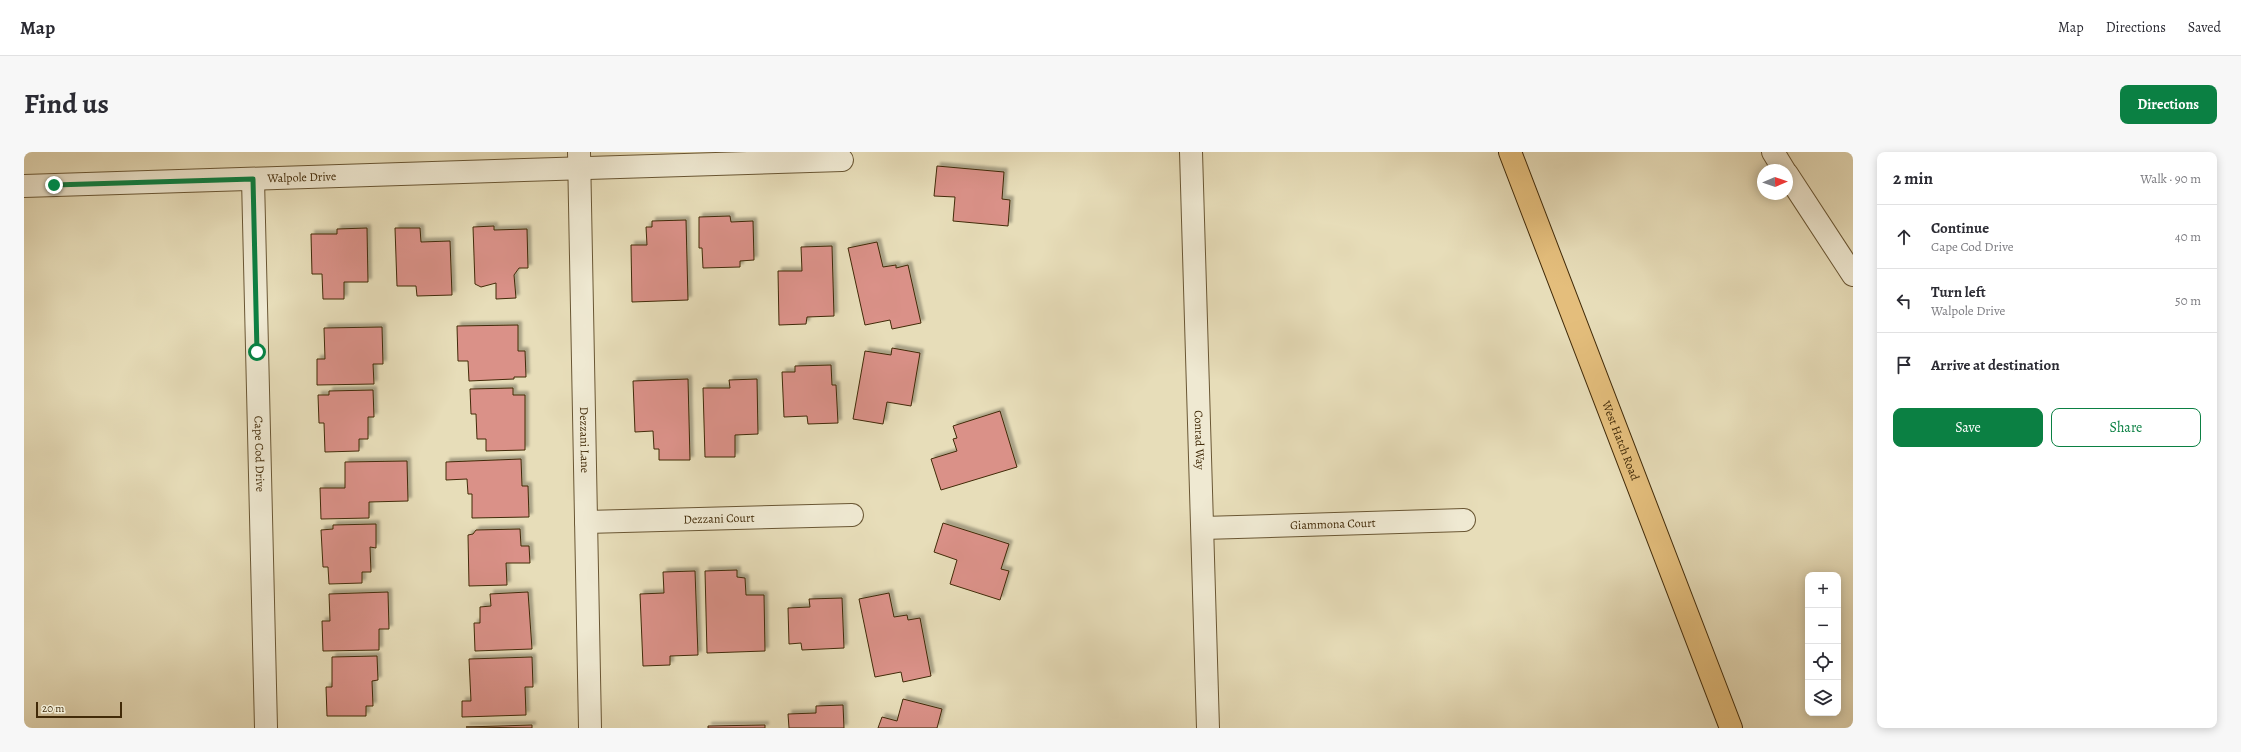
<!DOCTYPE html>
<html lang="en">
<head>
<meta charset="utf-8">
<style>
  body { margin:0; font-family:Alegreya,serif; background:#f7f7f7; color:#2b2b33 }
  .controls { position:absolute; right:12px; bottom:12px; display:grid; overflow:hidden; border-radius:8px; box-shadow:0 2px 10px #0003 }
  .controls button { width:36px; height:36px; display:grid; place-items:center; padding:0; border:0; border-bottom:1px solid #e1e1e2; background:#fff; color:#2b2b33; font:20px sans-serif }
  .compass { position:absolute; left:1733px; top:12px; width:36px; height:36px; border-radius:50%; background:#fff; box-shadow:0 2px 10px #0003; rotate:88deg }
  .scale { position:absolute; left:12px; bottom:10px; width:86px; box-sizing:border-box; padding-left:4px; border:2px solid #412a08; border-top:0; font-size:11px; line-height:14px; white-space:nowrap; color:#412a08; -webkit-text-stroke:3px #efe9d2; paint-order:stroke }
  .stop { position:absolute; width:12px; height:12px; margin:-9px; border:3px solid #0b8043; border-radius:50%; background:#fff }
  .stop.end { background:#0b8043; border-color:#fff; box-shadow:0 1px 4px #0008 }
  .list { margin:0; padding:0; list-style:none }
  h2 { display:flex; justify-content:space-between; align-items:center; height:52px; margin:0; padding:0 16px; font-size:17px }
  h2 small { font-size:13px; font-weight:400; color:#7c7c81 }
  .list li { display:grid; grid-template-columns:26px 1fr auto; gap:12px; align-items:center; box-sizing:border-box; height:64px; padding:0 16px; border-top:1px solid #e1e1e2 }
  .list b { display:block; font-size:15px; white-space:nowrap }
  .list p { margin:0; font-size:13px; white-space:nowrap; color:#7c7c81 }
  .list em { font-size:13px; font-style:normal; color:#7c7c81 }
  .actions { display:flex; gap:8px; padding:12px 16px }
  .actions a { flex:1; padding:9px 0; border:1px solid #0b8043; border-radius:8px; text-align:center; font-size:14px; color:#0b8043 }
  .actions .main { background:#0b8043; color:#fff }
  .icon { flex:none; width:22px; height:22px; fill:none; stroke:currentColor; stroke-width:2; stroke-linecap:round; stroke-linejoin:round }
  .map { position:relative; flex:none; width:1829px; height:576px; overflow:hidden; border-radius:8px }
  header { display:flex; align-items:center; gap:24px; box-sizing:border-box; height:56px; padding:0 20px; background:#fff; border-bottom:1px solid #e1e1e2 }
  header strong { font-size:19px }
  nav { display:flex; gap:22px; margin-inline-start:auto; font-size:14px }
  .intro { display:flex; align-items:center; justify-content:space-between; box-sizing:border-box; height:96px; padding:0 24px }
  h1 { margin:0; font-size:28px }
  .button { padding:10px 18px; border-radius:8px; background:#0b8043; color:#fff; font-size:14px; font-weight:700 }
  main { display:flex; gap:24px; padding:0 24px }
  aside { flex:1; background:#fff; border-radius:8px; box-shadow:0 2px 10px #0003 }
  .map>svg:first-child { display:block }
  .building { fill:#da9188; stroke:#412a08; filter:url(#shadow) }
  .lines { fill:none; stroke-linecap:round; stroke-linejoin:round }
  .minor-casing { stroke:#6a5734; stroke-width:24 }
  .major-casing { stroke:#412a08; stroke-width:24 }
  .minor { stroke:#efe9d2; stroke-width:22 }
  .major { stroke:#e4be7c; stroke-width:22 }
  .route { stroke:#0b8043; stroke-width:5 }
  .labels { text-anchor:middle; stroke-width:3; stroke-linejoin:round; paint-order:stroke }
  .street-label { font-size:12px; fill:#412a08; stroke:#efe9d2 }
</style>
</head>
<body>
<header>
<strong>Map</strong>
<nav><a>Map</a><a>Directions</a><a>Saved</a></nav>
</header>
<div class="intro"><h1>Find us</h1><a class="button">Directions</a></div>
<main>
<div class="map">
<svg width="1829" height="576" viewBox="0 0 1829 576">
  <defs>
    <filter id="shadow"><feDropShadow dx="3.5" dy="-3.5" stdDeviation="1" flood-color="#0004"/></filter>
  </defs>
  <rect width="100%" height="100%" fill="#e7ddb9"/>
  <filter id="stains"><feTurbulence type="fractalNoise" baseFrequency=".005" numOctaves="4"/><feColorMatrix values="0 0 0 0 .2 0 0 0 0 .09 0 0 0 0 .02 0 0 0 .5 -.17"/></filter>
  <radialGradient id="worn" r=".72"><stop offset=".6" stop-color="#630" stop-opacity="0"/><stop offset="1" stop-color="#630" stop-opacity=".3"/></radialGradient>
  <!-- building -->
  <g class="building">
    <polygon points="913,14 980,20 978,47 986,48 984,74 929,69 931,45 910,44"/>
    <polygon points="706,64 707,70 729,69 730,108 716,109 716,115 679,116 678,96 675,96 675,65"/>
    <polygon points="662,68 664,148 608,150 607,93 623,93 622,75 628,75 628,69"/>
    <polygon points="470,74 470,78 503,77 504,116 495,116 490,123 492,146 472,147 472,131 457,135 451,132 449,75"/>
    <polygon points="343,76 344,130 320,130 320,147 299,147 298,122 288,122 287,82 313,82 313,77"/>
    <polygon points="371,76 396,76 397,90 426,89 428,143 393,144 392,134 373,134"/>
    <polygon points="853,90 859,115 872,113 872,116 884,113 897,171 868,177 866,168 841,173 824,96"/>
    <polygon points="808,94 810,164 783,165 782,172 755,173 754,119 778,119 777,95"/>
    <polygon points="494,173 494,199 501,199 502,225 490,225 490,227 445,229 444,209 434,209 433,174"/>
    <polygon points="358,175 359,212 349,212 350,232 293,233 293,207 301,207 300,176"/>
    <polygon points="868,196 896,201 887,254 863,250 859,272 829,267 841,199 867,203"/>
    <polygon points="807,213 808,233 812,233 814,271 784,272 783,264 760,265 758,220 771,220 771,214"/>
    <polygon points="664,227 666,308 635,308 635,297 630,297 629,279 611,280 609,229"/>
    <polygon points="733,227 734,282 711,283 711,305 681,305 679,236 706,236 705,228"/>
    <polygon points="489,236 489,243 501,243 501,298 462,299 462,287 453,287 452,262 447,262 446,237"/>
    <polygon points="349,238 350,265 344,265 344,287 335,287 335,299 301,300 300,271 295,271 294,243 305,243 305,239"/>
    <polygon points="976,259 993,315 917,338 907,307 933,299 929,287 933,286 929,274"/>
    <polygon points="497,307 498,334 504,334 505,365 448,366 448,342 444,342 443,327 422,328 422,310"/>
    <polygon points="383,309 384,349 345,350 345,366 297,367 296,336 321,336 321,310"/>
    <polygon points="919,371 985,392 977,417 985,419 976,448 926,432 933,408 910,400"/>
    <polygon points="352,372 352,396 346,395 347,420 338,420 338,431 305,432 304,415 299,415 297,378 309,377 309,373"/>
    <polygon points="496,377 497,394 505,394 506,411 482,411 483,433 445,434 444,383 449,382 452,378"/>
    <polygon points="713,418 713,425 721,426 722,443 740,443 741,499 683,501 681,419"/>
    <polygon points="671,419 674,503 646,504 646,513 619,514 616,442 640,441 639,420"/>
    <polygon points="364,440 365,477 355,477 355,498 299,499 298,469 306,469 305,442"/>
    <polygon points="504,440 508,497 451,499 450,471 456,471 456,455 467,454 466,442"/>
    <polygon points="865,441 870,465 883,463 884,468 896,466 907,524 879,530 877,520 851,525 835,447"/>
    <polygon points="818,446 820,496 778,498 777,491 765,492 764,456 786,455 785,447"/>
    <polygon points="353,504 354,528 348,529 349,554 342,554 342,564 303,564 302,535 308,535 308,505"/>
    <polygon points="508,505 509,535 501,535 502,563 438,565 438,549 447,549 445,507"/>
    <polygon points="879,547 918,557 913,576 854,576 858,565 873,569"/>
    <polygon points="819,553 820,576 765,576 764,562 792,561 792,554"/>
    <polygon points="508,573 508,576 442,575"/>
    <polygon points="741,573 741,576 684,576 684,574"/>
  </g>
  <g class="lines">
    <defs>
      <g id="minor">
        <path id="s1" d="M555,0l11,576"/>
        <path id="s2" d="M1167,0l17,576"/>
        <polyline points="1749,0 1760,18"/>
        <polyline points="1763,22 1829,123"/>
        <path id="s3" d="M229,27l13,549"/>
        <path id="s4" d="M0,34l818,-26"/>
        <path id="s5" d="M562,370l266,-7"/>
        <path id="s6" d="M1179,376l261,-8"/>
      </g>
      <g id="major">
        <path id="s7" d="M1486,0l221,576"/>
      </g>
    </defs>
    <!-- minor casing -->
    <use href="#minor" class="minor-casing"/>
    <!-- major casing -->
    <use href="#major" class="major-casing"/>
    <!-- minor -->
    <use href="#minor" class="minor"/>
    <!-- major -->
    <use href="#major" class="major"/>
  </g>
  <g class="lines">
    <!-- route -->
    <polyline class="route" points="30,33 229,27 233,200"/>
  </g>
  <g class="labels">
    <!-- street labels -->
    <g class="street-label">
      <text dy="4" stroke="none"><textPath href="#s4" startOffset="278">Walpole Drive</textPath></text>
      <text dy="4" stroke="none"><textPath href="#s1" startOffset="288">Dezzani Lane</textPath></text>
      <text dy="4" stroke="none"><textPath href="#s2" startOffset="288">Conrad Way</textPath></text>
      <text dy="4" stroke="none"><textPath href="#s7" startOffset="309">West Hatch Road</textPath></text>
      <text dy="4" stroke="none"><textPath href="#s3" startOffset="275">Cape Cod Drive</textPath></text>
      <text dy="4" stroke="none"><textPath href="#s5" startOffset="133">Dezzani Court</textPath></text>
      <text dy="4" stroke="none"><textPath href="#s6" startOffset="130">Giammona Court</textPath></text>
    </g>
  </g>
  <rect width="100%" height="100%" filter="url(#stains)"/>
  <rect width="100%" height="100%" fill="url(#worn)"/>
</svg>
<div class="controls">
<button>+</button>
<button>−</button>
<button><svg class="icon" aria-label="locate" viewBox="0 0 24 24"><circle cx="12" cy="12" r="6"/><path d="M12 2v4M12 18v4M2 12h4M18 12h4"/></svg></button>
<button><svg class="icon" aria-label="layers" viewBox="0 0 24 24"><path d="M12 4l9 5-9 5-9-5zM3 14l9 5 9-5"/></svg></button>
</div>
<svg class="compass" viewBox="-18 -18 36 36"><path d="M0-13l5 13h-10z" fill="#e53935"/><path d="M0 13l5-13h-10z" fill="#7c7c81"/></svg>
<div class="scale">20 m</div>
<div class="stop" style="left:233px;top:200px"></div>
<div class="stop end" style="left:30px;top:33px"></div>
</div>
<aside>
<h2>2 min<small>Walk · 90 m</small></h2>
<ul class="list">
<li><svg class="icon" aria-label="ahead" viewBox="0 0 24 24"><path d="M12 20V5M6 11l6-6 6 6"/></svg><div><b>Continue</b><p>Cape Cod Drive</p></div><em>40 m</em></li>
<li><svg class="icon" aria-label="left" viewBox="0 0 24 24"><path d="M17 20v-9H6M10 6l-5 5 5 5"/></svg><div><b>Turn left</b><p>Walpole Drive</p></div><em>50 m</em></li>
<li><svg class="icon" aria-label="arrive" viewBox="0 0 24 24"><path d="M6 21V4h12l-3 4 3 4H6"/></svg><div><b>Arrive at destination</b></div></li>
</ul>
<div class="actions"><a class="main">Save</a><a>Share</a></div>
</aside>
</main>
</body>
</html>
